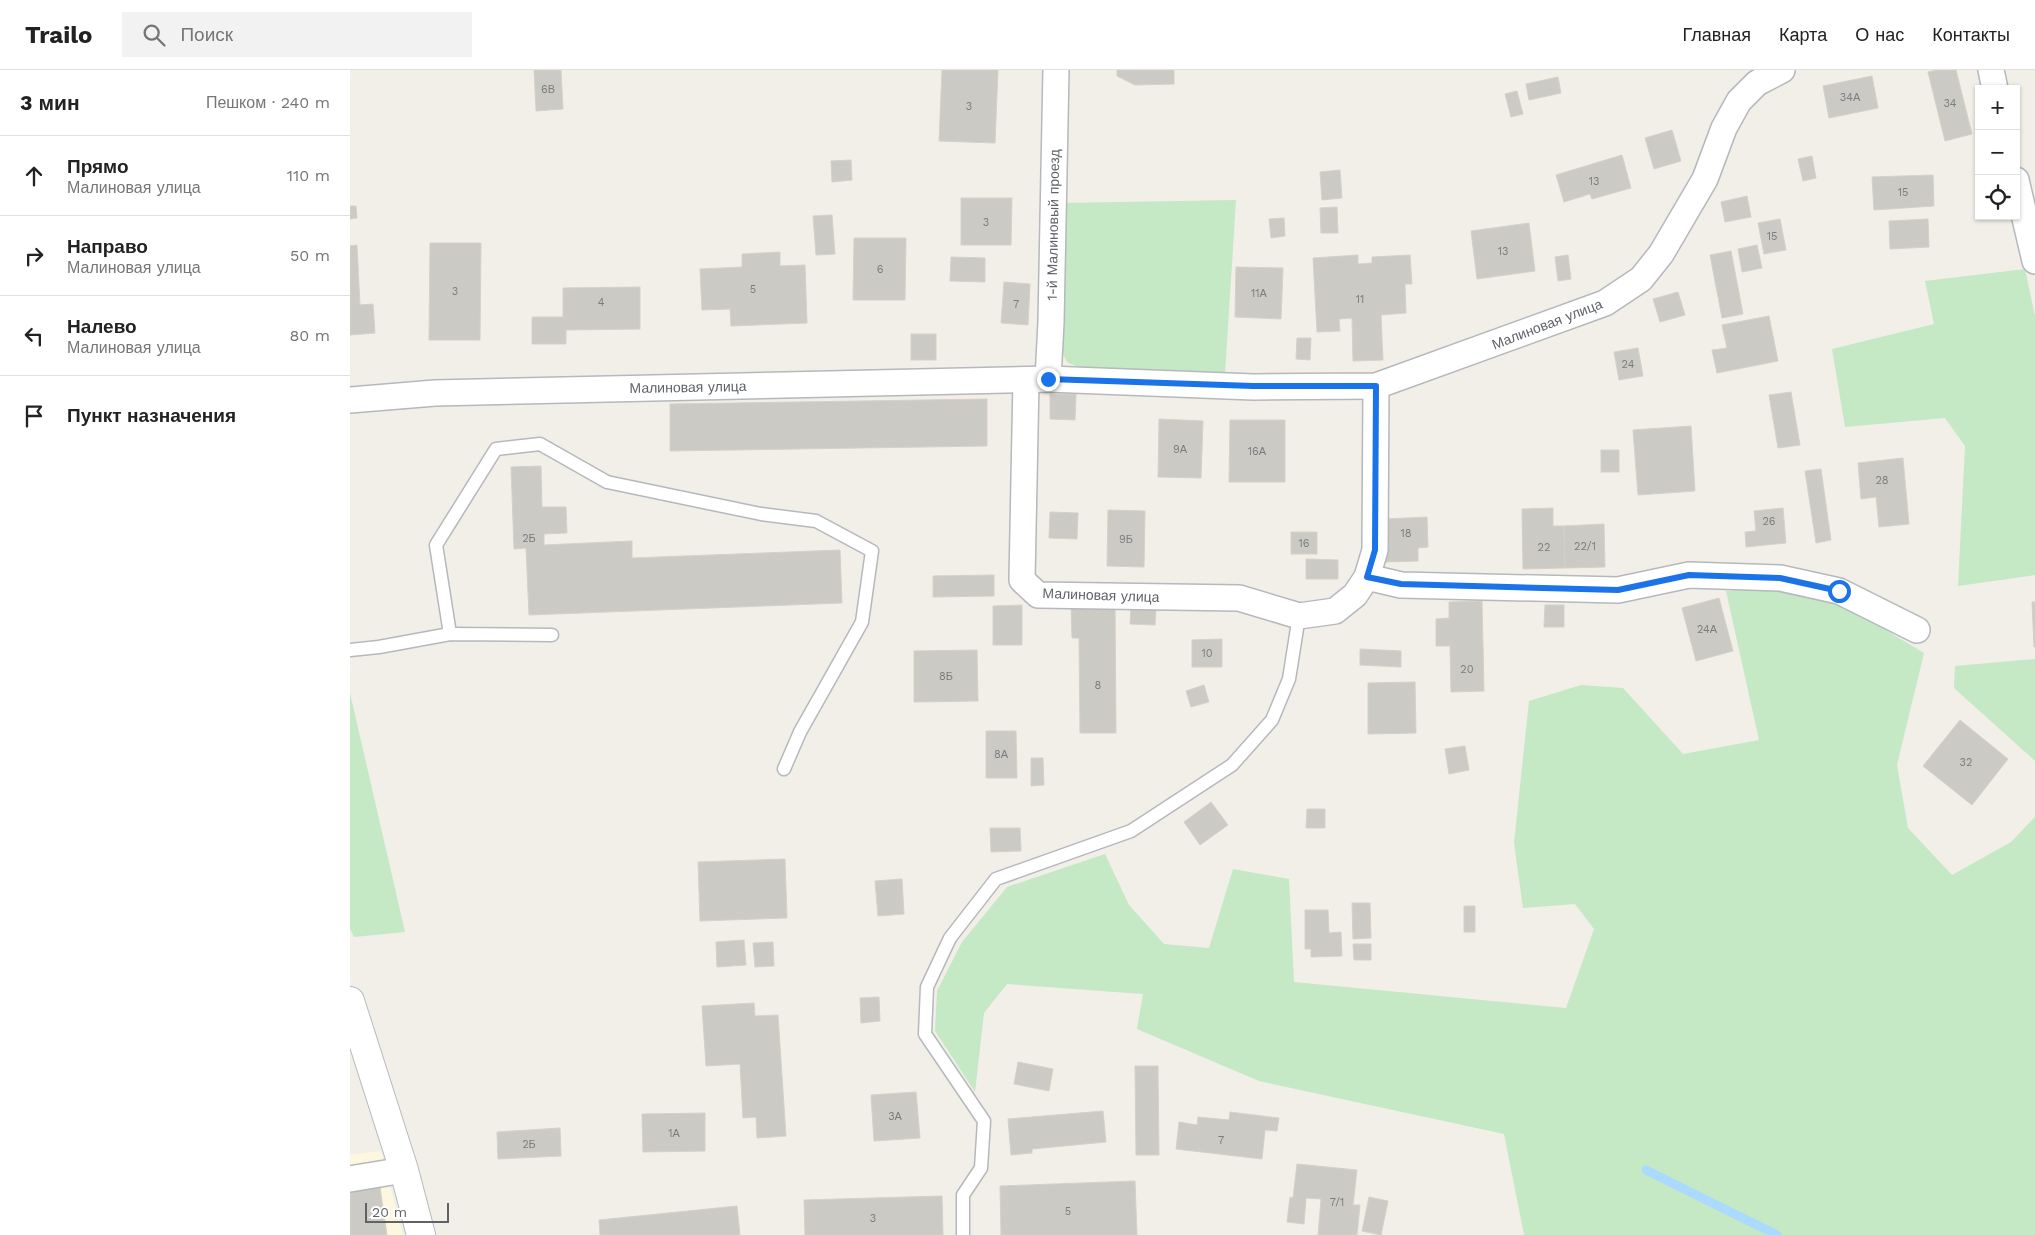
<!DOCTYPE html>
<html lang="ru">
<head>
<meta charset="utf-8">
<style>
  body { margin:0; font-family:"Work Sans",sans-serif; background:#f2f2f2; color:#222 }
  .controls { position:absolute; right:15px; top:15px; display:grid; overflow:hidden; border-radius:0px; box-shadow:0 1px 4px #0004 }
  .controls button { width:45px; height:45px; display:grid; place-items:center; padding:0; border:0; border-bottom:1px solid #e0e0e0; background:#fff; color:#222; font:25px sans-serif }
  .scale { position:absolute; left:15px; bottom:12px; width:84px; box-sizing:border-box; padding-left:5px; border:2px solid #5f6368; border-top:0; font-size:14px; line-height:18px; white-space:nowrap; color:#5f6368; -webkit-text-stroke:4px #fff; paint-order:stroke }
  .stop { position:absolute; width:15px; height:15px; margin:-11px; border:4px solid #1a73e8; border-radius:50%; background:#fff }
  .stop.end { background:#1a73e8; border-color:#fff; box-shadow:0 1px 5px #0008 }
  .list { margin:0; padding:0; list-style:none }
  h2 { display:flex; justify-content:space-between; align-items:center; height:65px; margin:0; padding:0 20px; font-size:21px }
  h2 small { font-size:16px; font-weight:400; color:#767676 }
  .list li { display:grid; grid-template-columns:32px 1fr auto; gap:15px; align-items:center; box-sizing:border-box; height:80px; padding:0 20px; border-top:1px solid #e0e0e0 }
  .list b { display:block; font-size:19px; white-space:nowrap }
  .list p { margin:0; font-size:16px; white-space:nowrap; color:#767676 }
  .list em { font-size:16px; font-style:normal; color:#767676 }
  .icon { flex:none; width:28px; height:28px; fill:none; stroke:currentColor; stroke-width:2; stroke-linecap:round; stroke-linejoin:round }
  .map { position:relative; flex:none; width:1685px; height:1165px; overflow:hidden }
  header { display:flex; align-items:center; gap:30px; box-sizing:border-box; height:70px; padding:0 25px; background:#fff; border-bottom:1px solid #e0e0e0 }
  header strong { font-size:24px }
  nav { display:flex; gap:28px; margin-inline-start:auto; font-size:18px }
  .search { width:350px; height:45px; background:#f2f2f2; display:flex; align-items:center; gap:12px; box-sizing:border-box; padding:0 18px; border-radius:0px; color:#767676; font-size:19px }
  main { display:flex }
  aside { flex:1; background:#fff }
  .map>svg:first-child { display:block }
  .commercial { fill:#fef7e0 }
  .green { fill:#c5e8c5 }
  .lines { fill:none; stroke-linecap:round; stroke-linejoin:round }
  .stream { stroke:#aadaff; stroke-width:9 }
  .building { fill:#cccac5; stroke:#d6d1c6 }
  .lane-casing { stroke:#b5b8bc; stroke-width:15 }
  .street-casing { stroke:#b5b8bc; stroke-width:28 }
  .secondary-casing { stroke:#b6babf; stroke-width:30 }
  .lane { stroke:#fff; stroke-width:12 }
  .street { stroke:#fff; stroke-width:25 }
  .secondary { stroke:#fff; stroke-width:28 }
  .route { stroke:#1a73e8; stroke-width:6 }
  .labels { text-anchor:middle; stroke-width:4; stroke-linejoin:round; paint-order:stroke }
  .number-label { font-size:11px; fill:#7a7d7f }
  .street-label { font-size:14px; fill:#5f6368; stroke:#fff }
</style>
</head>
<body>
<header>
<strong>Trailo</strong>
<div class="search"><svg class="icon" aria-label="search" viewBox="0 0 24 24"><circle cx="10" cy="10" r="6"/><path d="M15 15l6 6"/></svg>Поиск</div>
<nav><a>Главная</a><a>Карта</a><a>О нас</a><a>Контакты</a></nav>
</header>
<main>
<aside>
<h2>3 мин<small>Пешком · 240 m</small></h2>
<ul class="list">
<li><svg class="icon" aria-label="ahead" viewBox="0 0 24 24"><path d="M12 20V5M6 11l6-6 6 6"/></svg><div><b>Прямо</b><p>Малиновая улица</p></div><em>110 m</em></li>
<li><svg class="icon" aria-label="right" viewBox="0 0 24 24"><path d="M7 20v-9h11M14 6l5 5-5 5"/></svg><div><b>Направо</b><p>Малиновая улица</p></div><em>50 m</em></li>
<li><svg class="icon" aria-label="left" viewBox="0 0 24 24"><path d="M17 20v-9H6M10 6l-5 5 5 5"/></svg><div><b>Налево</b><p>Малиновая улица</p></div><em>80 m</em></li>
<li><svg class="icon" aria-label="arrive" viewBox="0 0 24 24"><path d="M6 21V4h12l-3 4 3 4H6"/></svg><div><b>Пункт назначения</b></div></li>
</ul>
</aside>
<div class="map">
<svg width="1685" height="1165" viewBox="0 0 1685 1165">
  <rect width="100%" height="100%" fill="#f1efe8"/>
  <!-- commercial -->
  <polygon class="commercial" points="31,1081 53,1165 0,1165 0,1085"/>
  <!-- green -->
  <g class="green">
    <polygon points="886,130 875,305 732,299 717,292 710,278 711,133"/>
    <polygon points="1675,199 1685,246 1685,505 1608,516 1615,376 1595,348 1495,357 1482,279 1584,254 1575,211"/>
    <polygon points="1423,519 1489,532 1574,583 1547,695 1558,758 1602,805 1661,772 1685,747 1685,1165 1174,1165 1154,1064 909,1011 787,959 793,924 657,914 634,943 625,1022 585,961 587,921 612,872 657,817 755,784 779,835 814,874 859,878 883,799 939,809 944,912 1216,938 1244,859 1225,834 1173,838 1164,773 1179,631 1231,615 1273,618 1333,684 1409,670 1376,521"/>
    <polygon points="1685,589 1685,691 1604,618 1605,596"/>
    <polygon points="0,623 55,862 4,867 0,859"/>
  </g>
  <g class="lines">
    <!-- stream -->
    <polyline class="stream" points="1296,1100 1427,1165"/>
  </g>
  <!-- building -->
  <g class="building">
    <polygon points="184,0 211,0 213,39 186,41"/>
    <polygon points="592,0 648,0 645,73 589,71"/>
    <polygon points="767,0 824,0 824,14 785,15 767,6"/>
    <polygon points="1587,0 1606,0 1622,64 1595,71 1578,2"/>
    <polygon points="1522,6 1528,38 1479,48 1473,16"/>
    <polygon points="1208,7 1211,23 1179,30 1176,14"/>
    <polygon points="1167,21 1173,44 1161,47 1155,24"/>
    <polygon points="1322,60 1331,91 1304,99 1295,68"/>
    <polygon points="1272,85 1281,118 1242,129 1240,124 1214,132 1206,105"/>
    <polygon points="1462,86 1466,108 1453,111 1448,89"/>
    <polygon points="501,90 502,110 482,112 481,91"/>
    <polygon points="990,100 992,128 972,130 970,102"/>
    <polygon points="1583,105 1584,136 1524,140 1522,107"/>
    <polygon points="1397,126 1401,147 1375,152 1371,132"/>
    <polygon points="611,128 662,128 661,175 611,175"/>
    <polygon points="0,136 6,136 7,148 0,149"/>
    <polygon points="987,137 988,163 971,163 970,138"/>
    <polygon points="482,145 485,184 466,185 463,146"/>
    <polygon points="934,148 935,166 921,168 919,149"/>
    <polygon points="1430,149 1436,180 1414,184 1408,153"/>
    <polygon points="1578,149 1579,177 1540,179 1539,151"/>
    <polygon points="1179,153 1185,201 1127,209 1121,161"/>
    <polygon points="504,168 556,168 555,230 503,230"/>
    <polygon points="80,173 131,173 130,270 79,270"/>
    <polygon points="7,175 10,235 23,234 25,263 0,265 0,176"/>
    <polygon points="1407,175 1412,198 1392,202 1388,179"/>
    <polygon points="1381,181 1393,244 1372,248 1360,185"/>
    <polygon points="430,182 430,196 455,195 457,253 381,256 380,239 352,240 350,199 392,197 392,184"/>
    <polygon points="1008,185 1008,194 1022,193 1022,187 1060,185 1062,214 1055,214 1056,243 1031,245 1033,290 1003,291 1002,248 989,249 990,261 967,262 963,188"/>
    <polygon points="1218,185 1221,209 1208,211 1205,187"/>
    <polygon points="601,187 635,188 635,212 600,211"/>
    <polygon points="886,197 933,198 931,249 885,247"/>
    <polygon points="654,212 680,214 678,255 651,253"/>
    <polygon points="290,217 290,259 216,260 216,274 182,274 182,247 213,247 213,218"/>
    <polygon points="1328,222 1335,245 1310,252 1303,229"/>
    <polygon points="1419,246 1428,291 1367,303 1362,280 1377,278 1372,255"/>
    <rect x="561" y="264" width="25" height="26"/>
    <polygon points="947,268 961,268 960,290 946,289"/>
    <polygon points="1288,278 1293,306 1269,310 1264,282"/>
    <polygon points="1441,322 1450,375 1428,378 1419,325"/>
    <polygon points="700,324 726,324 725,350 700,349"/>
    <polygon points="637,329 637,376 320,381 320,334"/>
    <polygon points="809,349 853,351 851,408 808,407"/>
    <polygon points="880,350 935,350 935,412 879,412"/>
    <polygon points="1341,356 1345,421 1288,425 1283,360"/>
    <rect x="1251" y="380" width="18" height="22"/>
    <polygon points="1553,388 1559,454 1529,457 1526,427 1511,429 1508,393"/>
    <polygon points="191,396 192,437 216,437 217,463 194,464 194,475 282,471 282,488 490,480 492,533 179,545 176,478 164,479 161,397"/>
    <polygon points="1471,399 1481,470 1466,473 1455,401"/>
    <polygon points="1203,438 1203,456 1214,456 1215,498 1173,499 1172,439"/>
    <polygon points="1433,438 1436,473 1396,477 1395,462 1406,461 1404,441"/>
    <polygon points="758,440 795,441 794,497 757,496"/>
    <polygon points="700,442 728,443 727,469 699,468"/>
    <polygon points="1077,447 1078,477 1068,478 1068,491 1035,492 1034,449"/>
    <polygon points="1254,454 1255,497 1215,498 1214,456"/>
    <rect x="941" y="462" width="26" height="22"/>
    <polygon points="956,489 988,490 988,509 956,509"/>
    <polygon points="644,505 644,526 583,527 583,506"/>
    <polygon points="1369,528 1383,581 1346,591 1332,538"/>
    <polygon points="1132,531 1134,621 1101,622 1100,576 1086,576 1086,549 1099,548 1099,532"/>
    <polygon points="1682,532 1685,532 1685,577 1684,577"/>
    <polygon points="672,535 672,575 643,575 643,536"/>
    <polygon points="721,535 765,535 766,663 730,663 729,568 722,568"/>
    <polygon points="1195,535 1214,535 1214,557 1194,557"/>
    <polygon points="781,538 806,539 805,555 780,554"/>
    <polygon points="872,569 872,597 842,597 842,570"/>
    <polygon points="1010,579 1051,581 1051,597 1010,595"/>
    <polygon points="627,580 628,631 564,632 564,581"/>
    <polygon points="1065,612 1066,663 1018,664 1018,613"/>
    <polygon points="854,615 859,632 841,637 836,621"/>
    <polygon points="1610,650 1658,689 1622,735 1573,696"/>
    <polygon points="636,661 666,661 667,708 636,708"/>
    <polygon points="1115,676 1119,700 1099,704 1095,679"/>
    <polygon points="681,688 693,688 694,715 681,716"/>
    <polygon points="861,732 878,755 850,775 834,752"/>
    <polygon points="957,739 975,739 975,758 956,758"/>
    <polygon points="640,758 670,758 671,781 641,782"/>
    <polygon points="435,789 437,848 350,851 348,792"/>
    <polygon points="552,809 554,844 528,846 525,811"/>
    <polygon points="1002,833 1020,833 1021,868 1003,869"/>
    <rect x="1114" y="836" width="11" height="26"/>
    <polygon points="955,840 978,840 979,863 991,862 992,886 961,887 961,879 955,879"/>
    <polygon points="394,870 396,895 367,897 366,872"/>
    <polygon points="423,872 424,896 405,897 403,873"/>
    <polygon points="1003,874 1021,874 1021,890 1004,890"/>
    <polygon points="529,927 530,951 511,953 510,928"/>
    <polygon points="404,933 405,946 428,945 436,1066 407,1068 406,1047 393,1048 390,994 356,996 352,936"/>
    <polygon points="668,992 703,999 699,1021 664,1014"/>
    <polygon points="785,996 808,996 809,1085 786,1085"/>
    <polygon points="566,1022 570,1068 524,1071 521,1025"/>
    <polygon points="753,1041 756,1072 682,1079 682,1083 661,1085 658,1049"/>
    <polygon points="880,1042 929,1048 927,1061 915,1060 912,1089 826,1079 829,1052 847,1055 848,1047 879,1050"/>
    <polygon points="355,1043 355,1081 293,1082 292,1044"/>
    <polygon points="210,1058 211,1086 148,1089 147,1062"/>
    <polygon points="947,1094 1007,1100 1003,1135 1010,1135 1007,1165 968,1165 971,1129 956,1128 954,1154 937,1152 940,1127 943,1128"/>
    <polygon points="29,1110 37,1165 0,1165 0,1114"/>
    <polygon points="785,1111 787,1165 651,1165 650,1116"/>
    <polygon points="592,1126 593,1165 455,1165 454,1130"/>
    <polygon points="1019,1127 1038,1131 1031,1165 1012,1161"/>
    <polygon points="387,1136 390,1165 250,1165 249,1150"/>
  </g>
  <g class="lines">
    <defs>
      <g id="lane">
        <polyline points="100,564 86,475 146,379 190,374 257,412 411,444 466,451 522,481 512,552 450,662 434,699"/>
        <polyline points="0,580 29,577 100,564 202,565"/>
        <polyline points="613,1165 613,1125 631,1098 634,1051 575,964 577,917 600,868 646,809 781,761 882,695 922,650 939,609 949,546"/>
      </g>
      <g id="street">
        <polyline points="1641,0 1645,19"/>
        <polyline points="1666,110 1685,191"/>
        <polyline points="698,309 701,252 706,0"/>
        <polyline points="676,310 672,510 688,525 889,528 949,546 985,541 1005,525 1017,507 1025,480 1026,316"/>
        <polyline points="0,330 85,323 698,309 903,317 1026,316 1255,233 1291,209 1311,184 1355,109 1374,58 1389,31 1407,13 1432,0"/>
        <polyline points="1017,507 1051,515 1268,520 1339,505 1430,508 1489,521 1567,560"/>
        <polyline points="0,1109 54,1100"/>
      </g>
      <polyline id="secondary" points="0,931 54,1100 71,1165"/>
    </defs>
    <!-- lane casing -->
    <use href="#lane" class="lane-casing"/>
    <!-- street casing -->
    <use href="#street" class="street-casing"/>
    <!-- secondary casing -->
    <use href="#secondary" class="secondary-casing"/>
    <!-- lane -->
    <use href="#lane" class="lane"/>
    <!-- street -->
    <use href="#street" class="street"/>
    <!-- secondary -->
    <use href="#secondary" class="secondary"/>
  </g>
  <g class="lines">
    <!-- route -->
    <polyline class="route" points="698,309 903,316 1026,316 1025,480 1017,507 1051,514 1268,520 1339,505 1430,508 1489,521"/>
  </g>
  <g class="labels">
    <!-- number labels -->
    <g class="number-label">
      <text x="198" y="23">6В</text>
      <text x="1500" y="31">34А</text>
      <text x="1600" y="37">34</text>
      <text x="619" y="40">3</text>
      <text x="1244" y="115">13</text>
      <text x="1553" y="126">15</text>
      <text x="636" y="156">3</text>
      <text x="1422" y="170">15</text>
      <text x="1153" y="185">13</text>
      <text x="530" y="203">6</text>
      <text x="403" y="223">5</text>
      <text x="105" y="225">3</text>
      <text x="909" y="227">11А</text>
      <text x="1010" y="233">11</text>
      <text x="251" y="236">4</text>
      <text x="666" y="238">7</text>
      <text x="1278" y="298">24</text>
      <text x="830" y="383">9А</text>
      <text x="907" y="385">16А</text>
      <text x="1532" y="414">28</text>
      <text x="1419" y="455">26</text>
      <text x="1056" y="467">18</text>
      <text x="179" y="472">2Б</text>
      <text x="776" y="473">9Б</text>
      <text x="954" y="477">16</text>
      <text x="1235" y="480">22/1</text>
      <text x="1194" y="481">22</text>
      <text x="1357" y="563">24А</text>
      <text x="857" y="587">10</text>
      <text x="1117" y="603">20</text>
      <text x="596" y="610">8Б</text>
      <text x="748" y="619">8</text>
      <text x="651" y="688">8А</text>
      <text x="1616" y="696">32</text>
      <text x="545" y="1050">3А</text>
      <text x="324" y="1067">1А</text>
      <text x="871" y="1074">7</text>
      <text x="179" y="1078">2Б</text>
      <text x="987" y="1136">7/1</text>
      <text x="718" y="1145">5</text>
      <text x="523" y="1152">3</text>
    </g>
    <!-- street labels -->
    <g class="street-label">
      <text transform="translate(703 155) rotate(-89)" y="5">1-й Малиновый проезд</text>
      <text transform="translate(1197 254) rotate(-21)" y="5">Малиновая улица</text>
      <text transform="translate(338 317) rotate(-1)" y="5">Малиновая улица</text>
      <text transform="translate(751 525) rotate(2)" y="5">Малиновая улица</text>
    </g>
  </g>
</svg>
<div class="controls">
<button>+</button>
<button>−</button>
<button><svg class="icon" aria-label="locate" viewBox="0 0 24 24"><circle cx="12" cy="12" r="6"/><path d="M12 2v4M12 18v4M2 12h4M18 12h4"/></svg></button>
</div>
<div class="scale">20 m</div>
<div class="stop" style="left:1489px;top:521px"></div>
<div class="stop end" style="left:698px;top:309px"></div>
</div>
</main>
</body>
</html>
